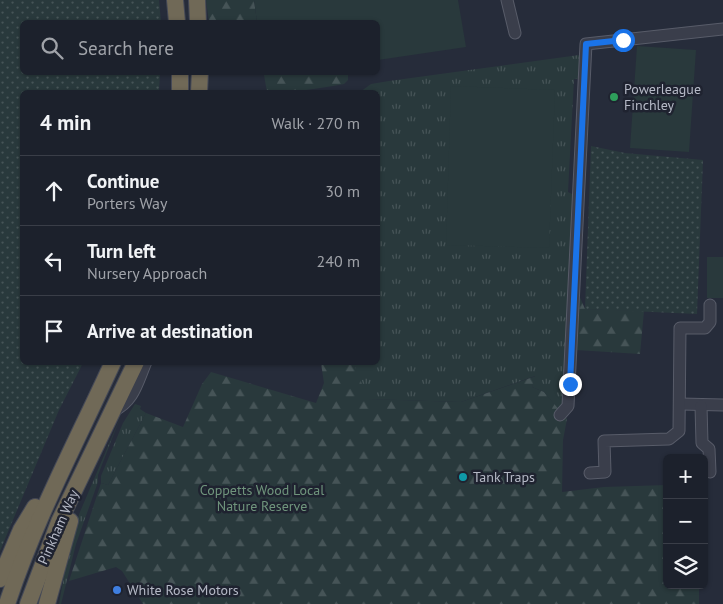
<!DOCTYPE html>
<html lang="en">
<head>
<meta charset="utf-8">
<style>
  body { margin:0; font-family:"PT Sans",sans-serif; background:#292e38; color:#f1f3f6 }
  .controls { position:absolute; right:15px; bottom:15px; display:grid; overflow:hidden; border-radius:8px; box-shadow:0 1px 4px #0004 }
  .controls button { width:45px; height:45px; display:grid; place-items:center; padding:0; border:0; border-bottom:1px solid #3a3e48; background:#1c212c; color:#f1f3f6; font:25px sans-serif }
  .stop { position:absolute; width:15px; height:15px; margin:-11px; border:4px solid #1a73e8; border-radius:50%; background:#fff }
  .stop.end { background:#1a73e8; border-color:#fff; box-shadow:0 1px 5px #0008 }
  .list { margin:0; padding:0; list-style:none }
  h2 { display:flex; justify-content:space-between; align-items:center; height:65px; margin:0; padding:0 20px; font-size:21px }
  h2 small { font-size:16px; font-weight:400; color:#a0a3a9 }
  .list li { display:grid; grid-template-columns:32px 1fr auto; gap:15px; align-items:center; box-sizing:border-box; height:70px; padding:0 20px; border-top:1px solid #3a3e48 }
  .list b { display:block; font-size:19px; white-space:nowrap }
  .list p { margin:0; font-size:16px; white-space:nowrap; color:#a0a3a9 }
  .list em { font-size:16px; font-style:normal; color:#a0a3a9 }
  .icon { flex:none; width:28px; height:28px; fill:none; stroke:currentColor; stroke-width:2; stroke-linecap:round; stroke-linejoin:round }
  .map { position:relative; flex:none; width:723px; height:604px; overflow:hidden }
  .search { position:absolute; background:#1c212c; box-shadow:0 1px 4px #0004; left:20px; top:20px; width:360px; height:55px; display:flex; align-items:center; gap:12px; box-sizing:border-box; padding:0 18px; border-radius:8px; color:#a0a3a9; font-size:19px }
  .panel { position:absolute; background:#1c212c; box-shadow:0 1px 4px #0004; left:20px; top:90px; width:360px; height:275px; border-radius:8px }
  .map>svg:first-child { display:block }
  .grass { fill:url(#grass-tufts) }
  .forest { fill:url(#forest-firs) }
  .park { fill:url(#park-dots) }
  .garden { fill:#29393c }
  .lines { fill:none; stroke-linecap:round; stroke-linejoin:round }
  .minor-casing { stroke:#585c69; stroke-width:13 }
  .highway-casing { stroke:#454956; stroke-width:18 }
  .minor { stroke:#3a3e4b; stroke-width:11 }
  .highway { stroke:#706957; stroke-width:16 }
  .route { stroke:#1a73e8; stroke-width:6 }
  .leisure-dot { fill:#2e9e5b; stroke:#1f2330; stroke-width:2 }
  .culture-dot { fill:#0f9aa8; stroke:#1f2330; stroke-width:2 }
  .shop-dot { fill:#3f7fe0; stroke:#1f2330; stroke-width:2 }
  .labels { text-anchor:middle; stroke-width:5; stroke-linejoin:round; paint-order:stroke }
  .poi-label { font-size:14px; fill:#b5b9c6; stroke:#1f2330; text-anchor:start }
  .park-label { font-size:14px; fill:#6f947c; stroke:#1f2330 }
  .street-label { font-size:14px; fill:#b5b9c6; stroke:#1f2330 }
</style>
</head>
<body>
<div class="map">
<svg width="723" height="604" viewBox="0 0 723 604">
  <defs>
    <pattern id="grass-tufts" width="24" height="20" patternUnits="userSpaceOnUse" patternTransform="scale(1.25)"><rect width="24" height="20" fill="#29393c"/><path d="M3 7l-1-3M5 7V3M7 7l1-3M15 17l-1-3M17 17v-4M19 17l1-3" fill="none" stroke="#465457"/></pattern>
    <pattern id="forest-firs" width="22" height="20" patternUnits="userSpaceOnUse" patternTransform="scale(1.25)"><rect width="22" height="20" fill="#29393c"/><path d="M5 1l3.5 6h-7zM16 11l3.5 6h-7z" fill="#465457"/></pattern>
    <pattern id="park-dots" width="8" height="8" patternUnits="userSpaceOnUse" patternTransform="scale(1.25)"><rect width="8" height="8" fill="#29393c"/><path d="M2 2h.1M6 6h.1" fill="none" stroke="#465457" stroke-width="1.8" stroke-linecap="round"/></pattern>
  </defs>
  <rect width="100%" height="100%" fill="#262c3a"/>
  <!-- grass -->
  <g class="grass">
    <polygon points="579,55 582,58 581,79 574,79 568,192 578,197 566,400 559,410 544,392 532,387 535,376 461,402 367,399 353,363 378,362 378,92 360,92 371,84 389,81"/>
    <polygon points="135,404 141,406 140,409 146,413 108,485 101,483 101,476 123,423"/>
    <polygon points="120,418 98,475 98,482 76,544 61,604 59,604 70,541 80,512"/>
  </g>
  <!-- forest -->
  <g class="forest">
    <polygon points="206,0 254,0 257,22 209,22"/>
    <path d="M284,72h64v8l-4,4c-26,5 -50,8 -77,8l-3,-17z"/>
    <polygon points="578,293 585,309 644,311 640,354 576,350"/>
    <polygon points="353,362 368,399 461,402 536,376 532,387 544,392 567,419 563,440 562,492 604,487 667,485 667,585 699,585 699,604 143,604 122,571 116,567 69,581 101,483 108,485 146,413 183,427 202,384 211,372 316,403 324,383 321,363"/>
  </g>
  <!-- park -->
  <g class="park">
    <polygon points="0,0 159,0 161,22 22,22 22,72 160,73 159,92 22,92 22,362 83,363 59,410 0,551"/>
    <polygon points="591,146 625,153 703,160 697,314 585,309"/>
  </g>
  <!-- garden -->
  <g class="garden">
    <polygon points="254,0 458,0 466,47 378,60 378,22 257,22"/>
    <polygon points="637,46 696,50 689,152 630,148"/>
    <polygon points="451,86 555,90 549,248 446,245"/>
    <rect x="707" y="257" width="16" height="41"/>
  </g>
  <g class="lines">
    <defs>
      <g id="minor">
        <polyline points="507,0 515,33"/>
        <polyline points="681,404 723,405"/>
        <polyline points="701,406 702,443 709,449 710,472"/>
        <path d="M113,411c21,-10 24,-28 33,-49"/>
        <polyline points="560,415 568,406 586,44 723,29"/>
        <polyline points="590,473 605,472 604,441 669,439 679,431 680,328 705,328 710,322 710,305"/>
      </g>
      <g id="highway">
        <polyline points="175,0 177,22"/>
        <polyline points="197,0 198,22"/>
        <polyline points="180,72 180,92"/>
        <polyline points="199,92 200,72"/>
        <polyline points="0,579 21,530 35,507"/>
        <path d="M7,604c28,-85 69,-161 106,-242"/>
        <polyline points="28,604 59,522 136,362"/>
        <polyline points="47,604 70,521"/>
      </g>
    </defs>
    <!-- minor casing -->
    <use href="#minor" class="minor-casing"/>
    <!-- highway casing -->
    <use href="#highway" class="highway-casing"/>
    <!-- minor -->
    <use href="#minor" class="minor"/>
    <!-- highway -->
    <use href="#highway" class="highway"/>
  </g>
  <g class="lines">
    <!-- route -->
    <polyline class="route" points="570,384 586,44 623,40"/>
  </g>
  <!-- markers -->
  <circle class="leisure-dot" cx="614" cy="97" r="5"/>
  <circle class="culture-dot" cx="463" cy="477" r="5"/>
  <circle class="shop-dot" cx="117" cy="590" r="5"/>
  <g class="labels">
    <!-- poi labels -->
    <g class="poi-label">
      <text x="624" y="94">Powerleague<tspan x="624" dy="16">Finchley</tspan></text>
      <text x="473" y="482">Tank Traps</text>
      <text x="127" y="595">White Rose Motors</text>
    </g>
    <!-- park labels -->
    <g class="park-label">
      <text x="262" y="495">Coppetts Wood Local<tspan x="262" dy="16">Nature Reserve</tspan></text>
    </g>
    <!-- street labels -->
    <g class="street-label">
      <text transform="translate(58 527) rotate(-66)" y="5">Pinkham Way</text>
    </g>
  </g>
</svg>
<div class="controls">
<button>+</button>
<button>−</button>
<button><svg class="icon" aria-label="layers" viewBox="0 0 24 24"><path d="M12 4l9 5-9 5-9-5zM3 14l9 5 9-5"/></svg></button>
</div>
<div class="stop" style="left:623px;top:40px"></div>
<div class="stop end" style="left:570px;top:384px"></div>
<div class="search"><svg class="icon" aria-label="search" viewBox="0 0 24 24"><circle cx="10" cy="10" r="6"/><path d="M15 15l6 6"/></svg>Search here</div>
<section class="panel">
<h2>4 min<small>Walk · 270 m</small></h2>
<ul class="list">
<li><svg class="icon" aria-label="ahead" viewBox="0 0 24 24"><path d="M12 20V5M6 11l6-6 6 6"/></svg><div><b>Continue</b><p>Porters Way</p></div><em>30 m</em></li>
<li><svg class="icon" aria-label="left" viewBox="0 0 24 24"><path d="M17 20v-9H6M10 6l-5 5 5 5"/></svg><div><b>Turn left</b><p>Nursery Approach</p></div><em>240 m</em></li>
<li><svg class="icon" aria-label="arrive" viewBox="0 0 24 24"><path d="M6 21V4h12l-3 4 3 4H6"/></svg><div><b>Arrive at destination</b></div></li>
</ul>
</section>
</div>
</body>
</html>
